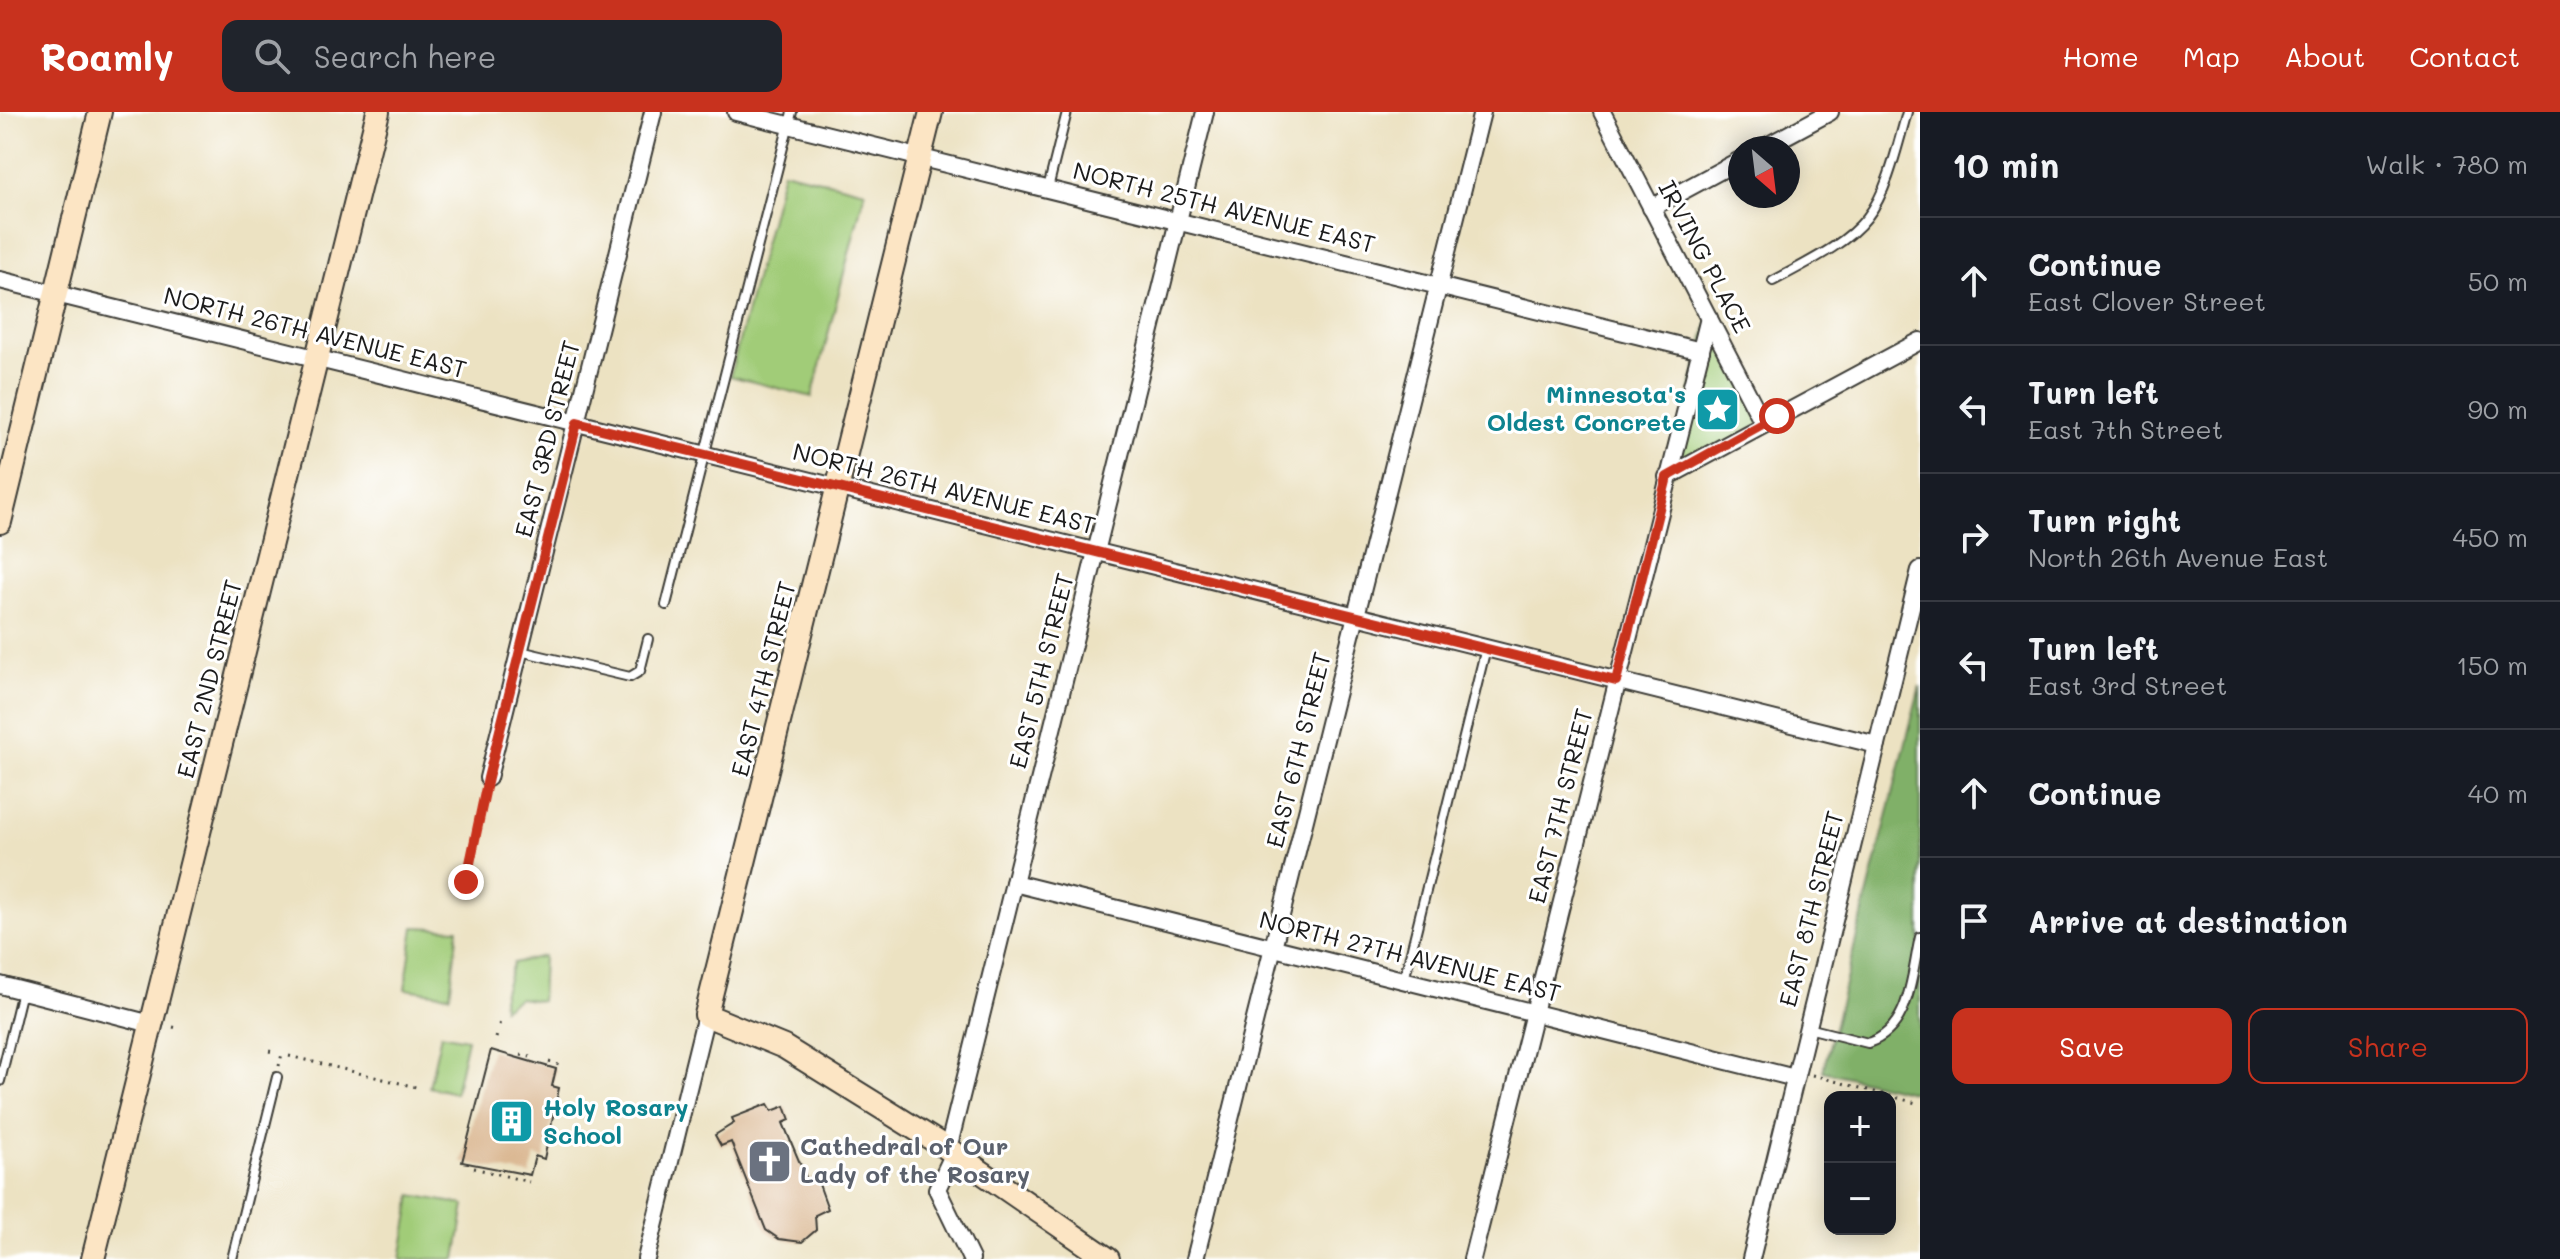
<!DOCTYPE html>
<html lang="en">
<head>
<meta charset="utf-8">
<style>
  body { margin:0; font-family:Mali,sans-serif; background:#20242c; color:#f1f3f6 }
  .controls { position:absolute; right:24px; bottom:24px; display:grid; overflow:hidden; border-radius:16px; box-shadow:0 4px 20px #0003 }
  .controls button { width:72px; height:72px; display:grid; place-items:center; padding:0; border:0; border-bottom:2px solid #363941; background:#171b24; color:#f1f3f6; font:40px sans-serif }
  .compass { position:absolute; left:1728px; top:24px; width:72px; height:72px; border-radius:50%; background:#171b24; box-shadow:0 4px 20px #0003; rotate:152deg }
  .stop { position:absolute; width:24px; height:24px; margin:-18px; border:6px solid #c8321e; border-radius:50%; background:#fff }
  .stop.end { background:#c8321e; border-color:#fff; box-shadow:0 2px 8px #0008 }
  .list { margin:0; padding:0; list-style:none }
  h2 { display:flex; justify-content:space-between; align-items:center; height:104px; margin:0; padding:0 32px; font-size:34px }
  h2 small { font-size:26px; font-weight:400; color:#9ea1a6 }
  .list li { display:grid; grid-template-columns:52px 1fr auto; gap:24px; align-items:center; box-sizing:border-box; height:128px; padding:0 32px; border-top:2px solid #363941 }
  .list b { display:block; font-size:30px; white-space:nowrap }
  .list p { margin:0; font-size:26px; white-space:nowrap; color:#9ea1a6 }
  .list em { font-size:26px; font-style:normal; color:#9ea1a6 }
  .actions { display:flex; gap:16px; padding:24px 32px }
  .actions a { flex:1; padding:18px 0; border:2px solid #c8321e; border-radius:16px; text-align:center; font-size:28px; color:#c8321e }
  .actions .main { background:#c8321e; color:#fff }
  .icon { flex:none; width:44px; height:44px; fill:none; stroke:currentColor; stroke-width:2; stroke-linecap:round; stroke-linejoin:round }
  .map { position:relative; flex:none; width:1920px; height:1147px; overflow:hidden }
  header { display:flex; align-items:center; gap:48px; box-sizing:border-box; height:112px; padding:0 40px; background:#c8321e; color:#fff }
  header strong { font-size:38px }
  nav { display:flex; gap:44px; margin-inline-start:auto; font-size:28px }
  .search { width:560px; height:72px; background:#20242c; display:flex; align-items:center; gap:20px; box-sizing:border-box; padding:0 28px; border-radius:16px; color:#9ea1a6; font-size:30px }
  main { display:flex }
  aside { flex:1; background:#171b24 }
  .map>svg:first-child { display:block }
  .green { fill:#a1cc78; stroke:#5e744a; stroke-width:2 }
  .forest { fill:#80b068; stroke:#4e6642; stroke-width:2 }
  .building { fill:#dbb994 }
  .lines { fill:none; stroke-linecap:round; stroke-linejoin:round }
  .lane-casing { stroke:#3b3a35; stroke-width:12 }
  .street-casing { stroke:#3b3a35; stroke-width:20 }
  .secondary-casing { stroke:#3b3a35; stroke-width:26 }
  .path { stroke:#3b3a35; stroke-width:3; stroke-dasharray:2 6; stroke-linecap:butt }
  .lane { stroke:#fff; stroke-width:8 }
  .street { stroke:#fff; stroke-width:16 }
  .secondary { stroke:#fce5c4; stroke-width:22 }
  .route { stroke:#c8321e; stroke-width:10 }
  .labels { text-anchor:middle; stroke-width:6; stroke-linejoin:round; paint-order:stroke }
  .street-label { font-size:24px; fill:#1c1c1c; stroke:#fff }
  .culture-label { font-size:24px; font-weight:bold; fill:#0d838f; stroke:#fff; text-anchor:end }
  .worship-label { font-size:24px; font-weight:bold; fill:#5b616d; stroke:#fff; text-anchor:start }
</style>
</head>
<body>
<header>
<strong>Roamly</strong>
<div class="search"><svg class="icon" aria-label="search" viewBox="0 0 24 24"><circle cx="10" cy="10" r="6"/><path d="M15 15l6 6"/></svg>Search here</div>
<nav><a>Home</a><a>Map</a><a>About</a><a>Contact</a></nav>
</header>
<main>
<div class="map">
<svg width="1920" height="1147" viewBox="0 0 1920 1147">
  <rect width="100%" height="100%" fill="#fff"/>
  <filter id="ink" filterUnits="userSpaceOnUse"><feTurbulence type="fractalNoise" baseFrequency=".0125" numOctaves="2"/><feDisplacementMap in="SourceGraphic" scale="16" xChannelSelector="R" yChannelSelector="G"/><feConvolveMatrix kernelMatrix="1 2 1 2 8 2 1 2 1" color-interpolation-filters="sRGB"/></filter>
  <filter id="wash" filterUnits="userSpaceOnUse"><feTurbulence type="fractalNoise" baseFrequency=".006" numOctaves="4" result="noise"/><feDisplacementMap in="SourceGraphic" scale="32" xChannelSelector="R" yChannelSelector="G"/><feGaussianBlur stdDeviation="1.8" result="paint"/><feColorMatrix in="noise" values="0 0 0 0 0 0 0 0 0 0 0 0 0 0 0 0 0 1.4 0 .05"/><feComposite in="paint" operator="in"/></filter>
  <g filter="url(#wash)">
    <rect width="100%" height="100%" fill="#ece2c2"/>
    <!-- green -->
    <g class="green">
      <polygon points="783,59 865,79 812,285 730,264"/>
      <polygon points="1709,206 1763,311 1667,365"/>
      <polygon points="414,815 458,817 450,883 405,877"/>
      <polygon points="543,844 541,889 519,886 503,896 502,886 513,851"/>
      <polygon points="441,922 467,927 455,981 429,975"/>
      <polygon points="412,1083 465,1093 456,1147 401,1147"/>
    </g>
    <!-- forest -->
    <polygon class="forest" points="1920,574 1920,982 1823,959"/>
    <g id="blocks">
      <!-- building -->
      <g class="building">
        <polygon points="491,938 556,957 552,974 559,976 544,1047 535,1044 530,1063 462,1050"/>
        <polygon points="768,992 772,999 785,994 790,1008 783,1011 807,1068 816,1064 828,1097 815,1103 816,1118 802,1130 779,1127 766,1118 731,1030 721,1034 715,1023 734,1011 732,1006"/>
      </g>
    </g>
  </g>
  <g filter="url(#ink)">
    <use href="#blocks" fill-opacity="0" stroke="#3b3a35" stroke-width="2"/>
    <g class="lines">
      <defs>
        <g id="lane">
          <polyline points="1048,76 1067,0"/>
          <path d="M1773,169c101,-53 105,-60 134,-169"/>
          <polyline points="666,493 792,0"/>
          <polyline points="520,539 630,565 640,559 648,527"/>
          <polyline points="1404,868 1486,536"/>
          <path d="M1808,916l60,15c43,-14 43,-67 52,-106"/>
          <polyline points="0,969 22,879"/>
          <polyline points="232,1147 277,965"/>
        </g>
        <g id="street">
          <polyline points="736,0 1701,239"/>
          <polyline points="1602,0 1763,311"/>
          <polyline points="1763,36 1830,0"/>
          <polyline points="1651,96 1740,48"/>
          <polyline points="0,168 1877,633"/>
          <polyline points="1667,365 1920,229"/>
          <polyline points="488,666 653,0"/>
          <polyline points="1014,771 1795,966"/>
          <polyline points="0,873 151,912"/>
          <polyline points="948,1037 1205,0"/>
          <polyline points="954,1041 937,1077 971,1147"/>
          <polyline points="646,1147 706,903"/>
          <polyline points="1195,1147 1482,0"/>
          <polyline points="1472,1147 1709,206"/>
          <polyline points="1751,1147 1920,458"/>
        </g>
        <g id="secondary">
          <polyline points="931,0 706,903 784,935 948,1037 1108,1147"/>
          <polyline points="0,410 100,0"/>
          <polyline points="93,1147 378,0"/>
        </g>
      </defs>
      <!-- lane casing -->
      <use href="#lane" class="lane-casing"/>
      <!-- street casing -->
      <use href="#street" class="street-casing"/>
      <!-- secondary casing -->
      <use href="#secondary" class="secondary-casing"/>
      <!-- path -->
      <g class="path">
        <polyline points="466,770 485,681"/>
        <polyline points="499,913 501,906"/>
        <polyline points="173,915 177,916"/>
        <polyline points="496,926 498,920"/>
        <polyline points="269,939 273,940"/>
        <polyline points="521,943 530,945"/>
        <polyline points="289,944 420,976"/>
        <polyline points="549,950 562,954"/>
        <polyline points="279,954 282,942"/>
        <polyline points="1812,963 1920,992"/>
        <polyline points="474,1056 529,1070"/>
      </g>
      <!-- lane -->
      <use href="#lane" class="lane"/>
      <!-- street -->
      <use href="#street" class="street"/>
      <!-- secondary -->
      <use href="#secondary" class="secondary"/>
    </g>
  </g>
  <g class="lines" filter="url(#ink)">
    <!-- route -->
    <polyline class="route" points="466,770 488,666 577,311 1616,569 1667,365 1777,304"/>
  </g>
  <!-- icons -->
  <defs>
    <symbol id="sight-square" viewBox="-11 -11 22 22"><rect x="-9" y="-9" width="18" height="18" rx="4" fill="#0f9aa8" stroke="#fff"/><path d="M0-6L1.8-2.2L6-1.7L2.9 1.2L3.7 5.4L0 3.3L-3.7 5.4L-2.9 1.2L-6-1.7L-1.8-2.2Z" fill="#fff"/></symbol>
    <symbol id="building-square" viewBox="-11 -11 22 22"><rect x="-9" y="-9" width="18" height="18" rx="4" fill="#0f9aa8" stroke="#fff"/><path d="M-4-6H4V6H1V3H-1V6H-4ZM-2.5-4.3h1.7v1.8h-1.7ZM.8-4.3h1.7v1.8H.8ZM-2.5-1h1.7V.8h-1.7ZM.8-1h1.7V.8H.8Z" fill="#fff"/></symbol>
    <symbol id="church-square" viewBox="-11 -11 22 22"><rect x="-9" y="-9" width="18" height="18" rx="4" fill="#6b7280" stroke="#fff"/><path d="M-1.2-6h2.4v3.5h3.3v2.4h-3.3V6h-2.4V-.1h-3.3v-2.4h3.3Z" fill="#fff"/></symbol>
  </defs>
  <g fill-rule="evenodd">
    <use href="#sight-square" x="1692" y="272" width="51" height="51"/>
    <use href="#building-square" x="486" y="984" width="51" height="51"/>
    <use href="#church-square" x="744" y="1024" width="51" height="51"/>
  </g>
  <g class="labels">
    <!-- street labels -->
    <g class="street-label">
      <text transform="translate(1224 96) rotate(14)" y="8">NORTH 25TH AVENUE EAST</text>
      <text transform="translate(1704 145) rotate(62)" y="8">IRVING PLACE</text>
      <text transform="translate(315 221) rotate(14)" y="8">NORTH 26TH AVENUE EAST</text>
      <text transform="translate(548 327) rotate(-76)" y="8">EAST 3RD STREET</text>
      <text transform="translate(944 377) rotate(14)" y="8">NORTH 26TH AVENUE EAST</text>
      <text transform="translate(1042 559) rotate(-76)" y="8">EAST 5TH STREET</text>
      <text transform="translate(210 567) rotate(-76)" y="8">EAST 2ND STREET</text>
      <text transform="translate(764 567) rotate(-76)" y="8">EAST 4TH STREET</text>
      <text transform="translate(1299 638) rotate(-76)" y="8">EAST 6TH STREET</text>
      <text transform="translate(1561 694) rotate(-76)" y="8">EAST 7TH STREET</text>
      <text transform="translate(1812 797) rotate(-76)" y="8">EAST 8TH STREET</text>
      <text transform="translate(1410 845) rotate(14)" y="8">NORTH 27TH AVENUE EAST</text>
    </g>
    <!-- culture labels -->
    <g class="culture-label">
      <text x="1686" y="291">Minnesota's<tspan x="1686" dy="28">Oldest Concrete</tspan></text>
      <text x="543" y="1004" text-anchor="start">Holy Rosary<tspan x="543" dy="28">School</tspan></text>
    </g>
    <!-- worship labels -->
    <g class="worship-label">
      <text x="800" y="1043">Cathedral of Our<tspan x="800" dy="28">Lady of the Rosary</tspan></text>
    </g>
  </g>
</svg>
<div class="controls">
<button>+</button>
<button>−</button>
</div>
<svg class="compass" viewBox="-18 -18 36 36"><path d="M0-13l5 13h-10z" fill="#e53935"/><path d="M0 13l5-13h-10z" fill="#9ea1a6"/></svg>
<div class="stop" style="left:1777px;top:304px"></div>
<div class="stop end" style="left:466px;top:770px"></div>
</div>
<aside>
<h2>10 min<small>Walk · 780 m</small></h2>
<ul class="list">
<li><svg class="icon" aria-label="ahead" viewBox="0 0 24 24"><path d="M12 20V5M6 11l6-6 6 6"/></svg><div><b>Continue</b><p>East Clover Street</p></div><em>50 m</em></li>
<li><svg class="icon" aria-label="left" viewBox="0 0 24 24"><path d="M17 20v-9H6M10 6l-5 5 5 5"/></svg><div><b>Turn left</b><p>East 7th Street</p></div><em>90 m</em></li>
<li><svg class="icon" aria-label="right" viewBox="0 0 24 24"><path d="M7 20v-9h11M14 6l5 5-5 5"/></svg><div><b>Turn right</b><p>North 26th Avenue East</p></div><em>450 m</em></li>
<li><svg class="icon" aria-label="left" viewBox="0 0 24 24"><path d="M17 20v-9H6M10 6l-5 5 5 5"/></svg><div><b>Turn left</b><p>East 3rd Street</p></div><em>150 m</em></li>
<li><svg class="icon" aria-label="ahead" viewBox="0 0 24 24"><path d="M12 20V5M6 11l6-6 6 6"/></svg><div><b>Continue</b></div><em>40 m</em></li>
<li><svg class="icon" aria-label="arrive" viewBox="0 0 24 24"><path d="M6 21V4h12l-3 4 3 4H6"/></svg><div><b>Arrive at destination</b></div></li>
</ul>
<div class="actions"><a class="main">Save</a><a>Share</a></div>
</aside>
</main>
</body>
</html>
